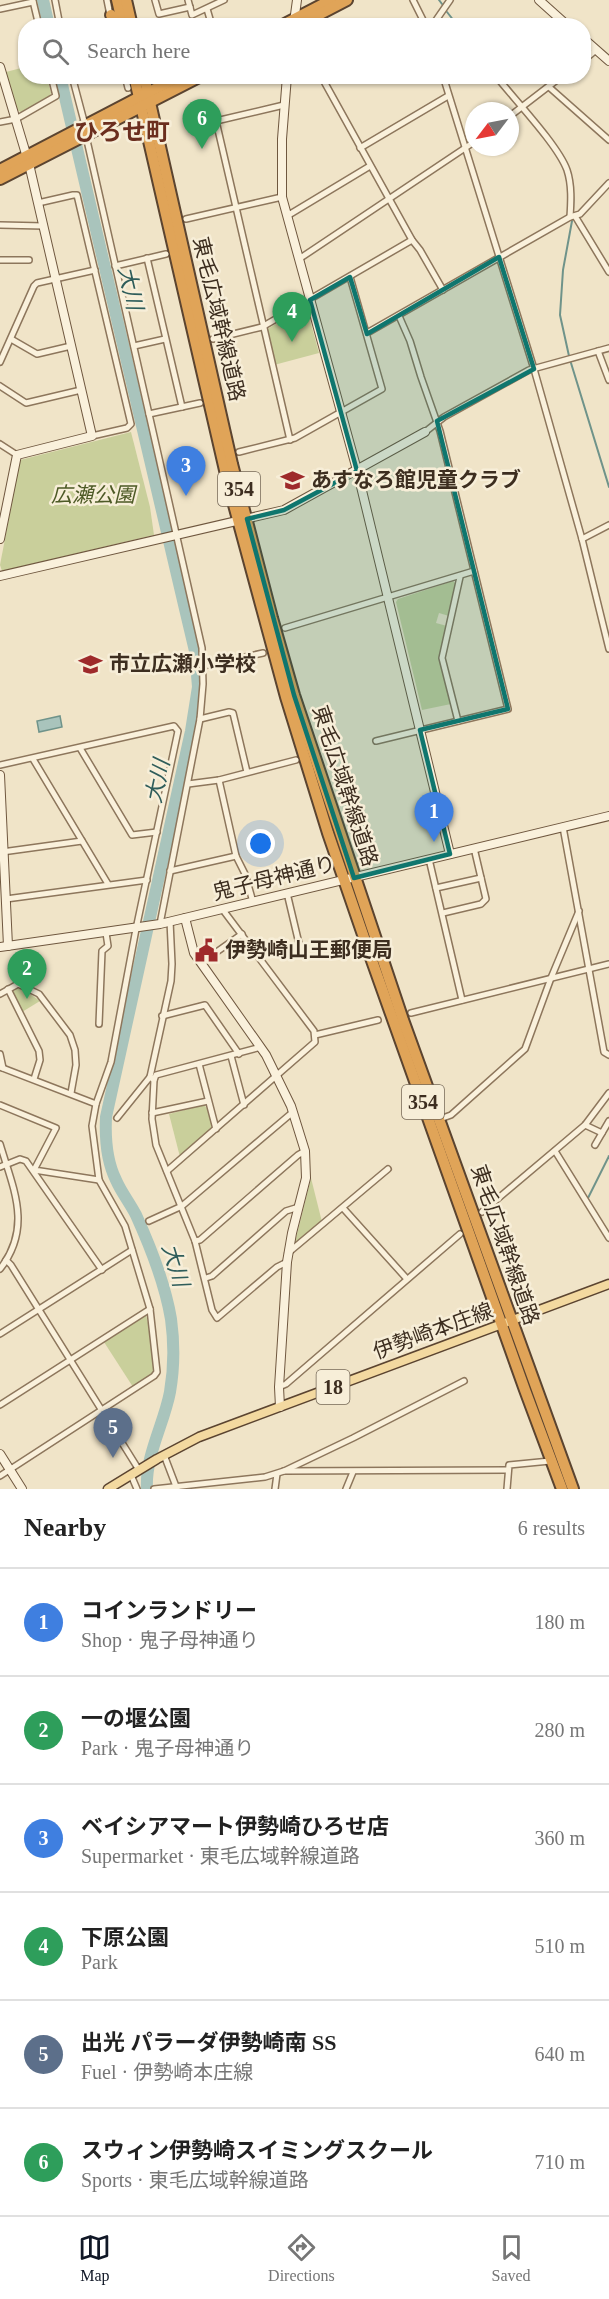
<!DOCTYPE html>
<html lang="en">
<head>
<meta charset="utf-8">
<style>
  body { margin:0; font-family:"Times New Roman","Noto Sans JP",serif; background:#f2f2f2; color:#222 }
  .compass { position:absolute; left:465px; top:102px; width:54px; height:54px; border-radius:50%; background:#fff; box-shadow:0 2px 4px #0004; rotate:238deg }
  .you { position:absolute; left:261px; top:844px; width:21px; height:21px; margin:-15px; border:4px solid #fff; border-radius:50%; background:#1a73e8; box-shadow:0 0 0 9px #1a73e833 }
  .badge { display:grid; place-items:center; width:39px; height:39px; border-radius:50%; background:#111827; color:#fff; font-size:20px; font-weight:700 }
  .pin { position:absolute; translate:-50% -50px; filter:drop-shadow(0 2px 3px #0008) }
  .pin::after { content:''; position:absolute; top:32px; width:21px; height:18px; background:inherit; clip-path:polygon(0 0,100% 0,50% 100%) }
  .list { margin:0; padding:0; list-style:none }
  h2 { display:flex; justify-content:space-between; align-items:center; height:78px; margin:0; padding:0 24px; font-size:26px }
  h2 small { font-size:20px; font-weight:400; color:#767676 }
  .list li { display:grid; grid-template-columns:39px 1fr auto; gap:18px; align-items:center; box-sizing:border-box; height:108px; padding:0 24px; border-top:2px solid #e0e0e0 }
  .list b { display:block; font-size:22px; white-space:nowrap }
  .list p { margin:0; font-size:20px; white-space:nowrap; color:#767676 }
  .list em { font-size:20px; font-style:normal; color:#767676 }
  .icon { flex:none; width:33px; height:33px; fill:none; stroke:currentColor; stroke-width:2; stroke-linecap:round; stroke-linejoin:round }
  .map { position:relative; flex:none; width:609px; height:1489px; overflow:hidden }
  .search { position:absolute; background:#fff; box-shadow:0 2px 4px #0004; left:18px; right:18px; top:18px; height:66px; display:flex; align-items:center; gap:15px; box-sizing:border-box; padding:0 21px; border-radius:24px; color:#767676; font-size:22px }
  .sheet { height:726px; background:#fff }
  nav { display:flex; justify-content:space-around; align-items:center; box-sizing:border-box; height:84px; border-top:2px solid #e0e0e0; background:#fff; font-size:16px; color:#767676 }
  nav a { display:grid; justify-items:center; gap:3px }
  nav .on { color:#111827 }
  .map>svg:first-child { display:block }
  .green { fill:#c9cf9b }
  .water { fill:#a9c4bc; stroke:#6f938a; stroke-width:1.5 }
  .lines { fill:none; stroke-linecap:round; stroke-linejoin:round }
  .stream { stroke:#6f938a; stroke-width:2 }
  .river { stroke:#a9c4bc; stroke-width:12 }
  .street-casing { stroke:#8d765c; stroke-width:8 }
  .secondary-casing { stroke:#6f573f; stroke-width:10 }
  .primary-casing { stroke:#5b4430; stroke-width:11 }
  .highway-casing { stroke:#5b4430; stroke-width:14 }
  .street { stroke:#faf1dc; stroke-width:5 }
  .secondary { stroke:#faf1dc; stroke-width:8 }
  .primary { stroke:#f3d9a0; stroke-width:8 }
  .highway { stroke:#e0a458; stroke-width:10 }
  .marked { fill:#0f766e; fill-opacity:0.2; stroke:#0f766e; stroke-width:4.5; stroke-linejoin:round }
  .labels { text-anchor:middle; stroke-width:5; stroke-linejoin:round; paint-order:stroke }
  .shield { fill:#f7eed8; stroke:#756857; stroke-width:1.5 }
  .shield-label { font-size:20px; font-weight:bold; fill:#3d2e20 }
  .street-label { font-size:21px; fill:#3d2e20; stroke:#f7eed8 }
  .poi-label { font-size:21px; font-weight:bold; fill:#3d2e20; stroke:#f7eed8; text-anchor:start }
  .park-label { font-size:21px; font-style:italic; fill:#4d5a26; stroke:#f7eed8 }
  .water-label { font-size:22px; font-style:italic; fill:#2f5d5a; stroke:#f7eed8 }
  .quarter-label { font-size:24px; font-weight:bold; fill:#6b2e1e; stroke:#f7eed8 }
</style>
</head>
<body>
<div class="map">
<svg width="609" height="1489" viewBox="0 0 609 1489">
  <rect width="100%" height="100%" fill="#f0e4c8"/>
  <!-- green -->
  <g class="green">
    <polygon points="25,67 26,76 47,77 51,93 49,97 21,112 17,110 6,72"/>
    <polygon points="303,307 307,309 319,353 274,365 266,330"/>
    <polygon points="131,432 150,507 154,535 2,571 0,565 20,460"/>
    <polygon points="453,581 456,584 449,616 439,613 436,623 447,626 440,658 451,704 422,710 396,602 398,599"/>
    <polygon points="19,986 40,1001 22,1012 12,993"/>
    <path d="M204,1105c6,5 9,20 6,27l-30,25 -11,-43z"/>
    <polygon points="311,1178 322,1222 294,1246"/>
    <polygon points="146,1315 152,1340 154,1370 153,1374 133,1387 104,1342"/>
  </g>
  <!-- water -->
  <polygon class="water" points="60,716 62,727 39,732 37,721"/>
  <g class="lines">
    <!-- stream -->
    <g class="stream">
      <polyline points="439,0 442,4"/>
      <polyline points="447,12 458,26"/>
      <polyline points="500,76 514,94"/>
      <path d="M550,138c18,23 25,43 23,72"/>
      <polyline points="569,356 560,315 563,270 572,221"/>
      <polyline points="571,363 609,487"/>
      <polyline points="588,1198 609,1156"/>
    </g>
    <!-- river -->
    <g class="river">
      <polyline points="43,0 49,26"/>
      <path d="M60,76l125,533 10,42 3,36 -7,44 -85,386c-1,21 0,43 10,63 5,12 14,23 20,35 15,33 29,68 35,104 3,22 3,50 -1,73 -6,32 -25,64 -23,97"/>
    </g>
    <defs>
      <g id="street">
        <polyline points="55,0 60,26"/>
        <polyline points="107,0 110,15"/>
        <polyline points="155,0 159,14 190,7"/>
        <polyline points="188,0 192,15 224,0"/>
        <polyline points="413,0 426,26"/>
        <polyline points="33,1 39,26"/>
        <polyline points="0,9 33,2"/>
        <polyline points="207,9 212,26"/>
        <polyline points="432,26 450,0"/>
        <polyline points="584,60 596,50"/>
        <polyline points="72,76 85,125"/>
        <polyline points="125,76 128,88"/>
        <polyline points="321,76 412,240 420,250 443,290"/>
        <polyline points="443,76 534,369 582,539 609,649"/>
        <path d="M496,76c18,23 62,69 71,94 5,15 4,32 3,47"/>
        <polyline points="549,87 609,140"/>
        <polyline points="284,105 216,121 290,440"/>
        <polyline points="510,116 562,76"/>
        <polyline points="0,122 16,119 56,96 51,76"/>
        <polyline points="86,136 202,648 203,684 200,719 160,924"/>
        <polyline points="360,148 448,96"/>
        <polyline points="38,203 73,195 77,195 131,424 127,428 92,436"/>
        <polyline points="287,216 370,166"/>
        <polyline points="575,216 609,272"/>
        <polyline points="186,219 282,197"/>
        <polyline points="0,225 44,226"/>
        <polyline points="147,258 182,407"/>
        <polyline points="299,259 474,142"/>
        <polyline points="0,260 29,260"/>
        <polyline points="115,266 166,254"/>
        <polyline points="367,333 570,217 580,214 609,183"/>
        <polyline points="11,339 37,354 71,346"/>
        <polyline points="213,339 262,327 412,240"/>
        <polyline points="134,346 165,339"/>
        <polyline points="598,351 609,380"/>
        <polyline points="0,362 34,286 37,283 95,270"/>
        <polyline points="0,386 26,403 81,390"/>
        <polyline points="149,414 200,403"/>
        <polyline points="425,432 444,417 529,370 609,348"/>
        <polyline points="0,444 17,455"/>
        <polyline points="239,452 295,438 382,389 350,277"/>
        <polyline points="582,539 609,525"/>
        <polyline points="285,628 474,571"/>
        <polyline points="203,666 263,653"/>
        <polyline points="200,719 229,712 233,713 247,772"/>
        <polyline points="458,721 442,658 460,577"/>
        <polyline points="376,741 508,709 440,431 421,377 410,341 399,316"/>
        <polyline points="80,748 132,835 157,832"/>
        <polyline points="33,759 108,884"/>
        <polyline points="0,765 174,726 178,731 136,929 111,1062 96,1104 92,1126 99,1180 125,1226 150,1309 157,1372 154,1376 0,1476"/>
        <polyline points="219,780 236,856 245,874 253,902"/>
        <polyline points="188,784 219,780 296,760"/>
        <polyline points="563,827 604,1052 609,1055"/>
        <polyline points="2,852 82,841"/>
        <polyline points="429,859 462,1000"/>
        <polyline points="170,871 236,856"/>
        <polyline points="436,888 481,878"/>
        <polyline points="287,893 301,952"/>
        <polyline points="6,899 147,880"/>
        <polyline points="443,913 481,904 486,899 474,848"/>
        <polyline points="201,963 242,934"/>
        <polyline points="8,989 39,1051 40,1060 34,1079"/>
        <polyline points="0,994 18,984 39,994 70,1035 75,1050 76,1065 71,1093"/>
        <polyline points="411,1013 609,964"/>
        <polyline points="162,1016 205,1005 239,1054"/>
        <polyline points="99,1024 102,951 108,946 106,933"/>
        <polyline points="315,1035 378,1020"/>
        <polyline points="261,1047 156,1075 154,1080 152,1119 156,1145 195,1241 212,1310 217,1318 277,1267 287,1262"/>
        <polyline points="0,1054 3,1068"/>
        <polyline points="231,1056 244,1105"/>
        <polyline points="199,1064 216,1129"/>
        <polyline points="0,1067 96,1104"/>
        <polyline points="154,1080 150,1077 171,981 172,964 170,921"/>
        <polyline points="0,1105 56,1128 34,1170 99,1180"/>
        <polyline points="152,1113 208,1101"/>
        <polyline points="117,1118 150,1077"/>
        <polyline points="440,1119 451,1115 525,1049 551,978 579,911"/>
        <polyline points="585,1125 602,1133 609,1121"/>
        <path d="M0,1144c13,44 33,83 0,125"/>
        <polyline points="595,1145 602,1133"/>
        <polyline points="555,1151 609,1238"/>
        <polyline points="0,1167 20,1159 26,1161 102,1270"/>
        <polyline points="167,1171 315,1042 314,1031 223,910"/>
        <polyline points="343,1208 407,1279"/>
        <polyline points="482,1212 585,1125 609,1093"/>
        <polyline points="149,1221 182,1206 293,1112"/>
        <polyline points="195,1241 200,1240 298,1155 305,1151"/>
        <polyline points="288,1253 388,1169"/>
        <polyline points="6,1260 11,1265 139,1470"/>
        <polyline points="206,1278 212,1276 286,1211 299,1207"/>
        <polyline points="0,1334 132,1250"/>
        <polyline points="279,1387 286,1384 460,1234"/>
        <polyline points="0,1405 150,1309"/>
        <polyline points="164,1455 177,1489"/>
        <polyline points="284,1471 507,1470"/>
        <polyline points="131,1475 137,1489"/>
        <polyline points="154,1489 265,1477 284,1471 353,1438 464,1381"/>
        <polyline points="275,1489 277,1474"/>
        <polyline points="346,1489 353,1472"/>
        <polyline points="507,1489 509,1465 550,1461"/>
      </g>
      <g id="secondary">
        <polyline points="539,0 568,26"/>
        <polyline points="294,22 297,0"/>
        <polyline points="584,39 609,61"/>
        <polyline points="0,67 29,164 92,436 17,455 0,539"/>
        <polyline points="287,76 282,139 282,197 357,470 450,854"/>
        <polyline points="0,576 284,510 425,432"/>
        <polyline points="0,775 8,946"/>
        <polyline points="185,918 194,953 266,1055 291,1106 305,1151 306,1178 292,1233 287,1262 279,1387 280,1407"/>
        <polyline points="0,947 160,924 609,816"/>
        <polyline points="0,1454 22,1489"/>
      </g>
      <polyline id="primary" points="108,1489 157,1459 199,1437 609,1284"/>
      <g id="highway">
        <polyline points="117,0 123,26"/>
        <polyline points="126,0 132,26"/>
        <polyline points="111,15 118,26"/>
        <polyline points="281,26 331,0"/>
        <polyline points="297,26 347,0"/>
        <polyline points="134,76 227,479 286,697 328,833 370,955 525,1390 562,1489"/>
        <polyline points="144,76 232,464 272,618 294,695 403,1020 573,1489"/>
        <polyline points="0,170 180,76"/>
        <polyline points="0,179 201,76"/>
      </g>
    </defs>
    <!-- street casing -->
    <use href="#street" class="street-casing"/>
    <!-- secondary casing -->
    <use href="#secondary" class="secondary-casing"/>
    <!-- primary casing -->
    <use href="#primary" class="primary-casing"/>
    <!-- highway casing -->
    <use href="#highway" class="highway-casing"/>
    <!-- street -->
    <use href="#street" class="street"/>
    <!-- secondary -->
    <use href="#secondary" class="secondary"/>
    <!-- primary -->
    <use href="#primary" class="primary"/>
    <!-- highway -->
    <use href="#highway" class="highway"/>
  </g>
  <!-- marked area -->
  <path class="marked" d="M499,257l35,112 -97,52 71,288 -88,21 30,124 -96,24 -60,-183 -47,-176 37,-9 73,-39 -47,-171 40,-23 17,57z"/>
  <!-- icons -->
  <defs>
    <symbol id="school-bare" viewBox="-9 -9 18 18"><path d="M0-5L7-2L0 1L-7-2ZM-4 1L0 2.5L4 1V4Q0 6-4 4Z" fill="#9e2a2b" stroke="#f7eed8" stroke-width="2.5" paint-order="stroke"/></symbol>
    <symbol id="civic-bare" viewBox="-9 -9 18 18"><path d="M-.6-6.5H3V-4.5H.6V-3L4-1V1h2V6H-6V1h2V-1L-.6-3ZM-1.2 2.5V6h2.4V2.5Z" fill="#9e2a2b" stroke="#f7eed8" stroke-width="2.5" paint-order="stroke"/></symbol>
  </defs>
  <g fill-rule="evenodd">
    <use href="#school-bare" x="276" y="464" width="33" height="33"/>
    <use href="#school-bare" x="74" y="648" width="33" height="33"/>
    <use href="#civic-bare" x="190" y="934" width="33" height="33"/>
  </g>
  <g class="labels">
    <!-- shield labels -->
    <g class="shield">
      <rect x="218" y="472" width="42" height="34" rx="4.5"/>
      <rect x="402" y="1085" width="42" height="34" rx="4.5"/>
      <rect x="316.5" y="1370" width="33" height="34" rx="4.5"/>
    </g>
    <g class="shield-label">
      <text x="239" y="496">354</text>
      <text x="423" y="1109">354</text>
      <text x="333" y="1394">18</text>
    </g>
    <!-- street labels -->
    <g class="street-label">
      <text transform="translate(219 319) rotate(77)" y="7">東毛広域幹線道路</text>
      <text transform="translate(345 786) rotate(72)" y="7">東毛広域幹線道路</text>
      <text transform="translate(274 878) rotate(-14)" y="7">鬼子母神通り</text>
      <text transform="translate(505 1245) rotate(71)" y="7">東毛広域幹線道路</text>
      <text transform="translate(433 1331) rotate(-20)" y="7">伊勢崎本庄線</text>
    </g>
    <!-- poi labels -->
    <g class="poi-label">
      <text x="311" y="487">あすなろ館児童クラブ</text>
      <text x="109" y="671">市立広瀬小学校</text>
      <text x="225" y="957">伊勢崎山王郵便局</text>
    </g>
    <!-- park labels -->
    <g class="park-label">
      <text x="93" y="502">広瀬公園</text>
    </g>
    <!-- water labels -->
    <g class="water-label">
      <text transform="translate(131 288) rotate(77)" y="8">大川</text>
      <text transform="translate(157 781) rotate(-78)" y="8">大川</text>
      <text transform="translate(176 1265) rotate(73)" y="8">大川</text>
    </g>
    <!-- quarter labels -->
    <g class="quarter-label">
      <text x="122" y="140">ひろせ町</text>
    </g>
  </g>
</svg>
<svg class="compass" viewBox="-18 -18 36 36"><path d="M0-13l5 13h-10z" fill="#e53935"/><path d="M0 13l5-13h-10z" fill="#767676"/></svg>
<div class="you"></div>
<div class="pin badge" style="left:434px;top:842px;background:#3f7fe0">1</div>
<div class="pin badge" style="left:27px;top:999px;background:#2e9e5b">2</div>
<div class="pin badge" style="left:186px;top:496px;background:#3f7fe0">3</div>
<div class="pin badge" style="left:292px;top:342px;background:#2e9e5b">4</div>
<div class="pin badge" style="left:113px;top:1458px;background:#5c6f8a">5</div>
<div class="pin badge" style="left:202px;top:149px;background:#2e9e5b">6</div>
<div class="search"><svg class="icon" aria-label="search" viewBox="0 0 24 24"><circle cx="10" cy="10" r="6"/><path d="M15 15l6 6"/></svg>Search here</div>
</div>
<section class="sheet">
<h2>Nearby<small>6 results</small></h2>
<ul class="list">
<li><span class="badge" style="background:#3f7fe0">1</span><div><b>コインランドリー</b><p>Shop · 鬼子母神通り</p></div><em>180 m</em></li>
<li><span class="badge" style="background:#2e9e5b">2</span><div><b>一の堰公園</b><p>Park · 鬼子母神通り</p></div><em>280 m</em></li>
<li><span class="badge" style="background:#3f7fe0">3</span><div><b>ベイシアマート伊勢崎ひろせ店</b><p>Supermarket · 東毛広域幹線道路</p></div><em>360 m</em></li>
<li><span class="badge" style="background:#2e9e5b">4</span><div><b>下原公園</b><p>Park</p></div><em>510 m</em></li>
<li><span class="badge" style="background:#5c6f8a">5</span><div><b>出光 パラーダ伊勢崎南 SS</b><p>Fuel · 伊勢崎本庄線</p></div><em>640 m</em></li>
<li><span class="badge" style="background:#2e9e5b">6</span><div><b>スウィン伊勢崎スイミングスクール</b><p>Sports · 東毛広域幹線道路</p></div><em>710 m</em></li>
</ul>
</section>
<nav>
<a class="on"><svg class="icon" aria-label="map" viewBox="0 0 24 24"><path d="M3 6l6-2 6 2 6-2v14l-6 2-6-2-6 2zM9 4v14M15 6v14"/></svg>Map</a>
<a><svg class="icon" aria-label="directions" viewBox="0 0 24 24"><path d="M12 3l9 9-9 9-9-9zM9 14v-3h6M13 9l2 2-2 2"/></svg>Directions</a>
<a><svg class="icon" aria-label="saved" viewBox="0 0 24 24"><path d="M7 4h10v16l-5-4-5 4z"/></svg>Saved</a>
</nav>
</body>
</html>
